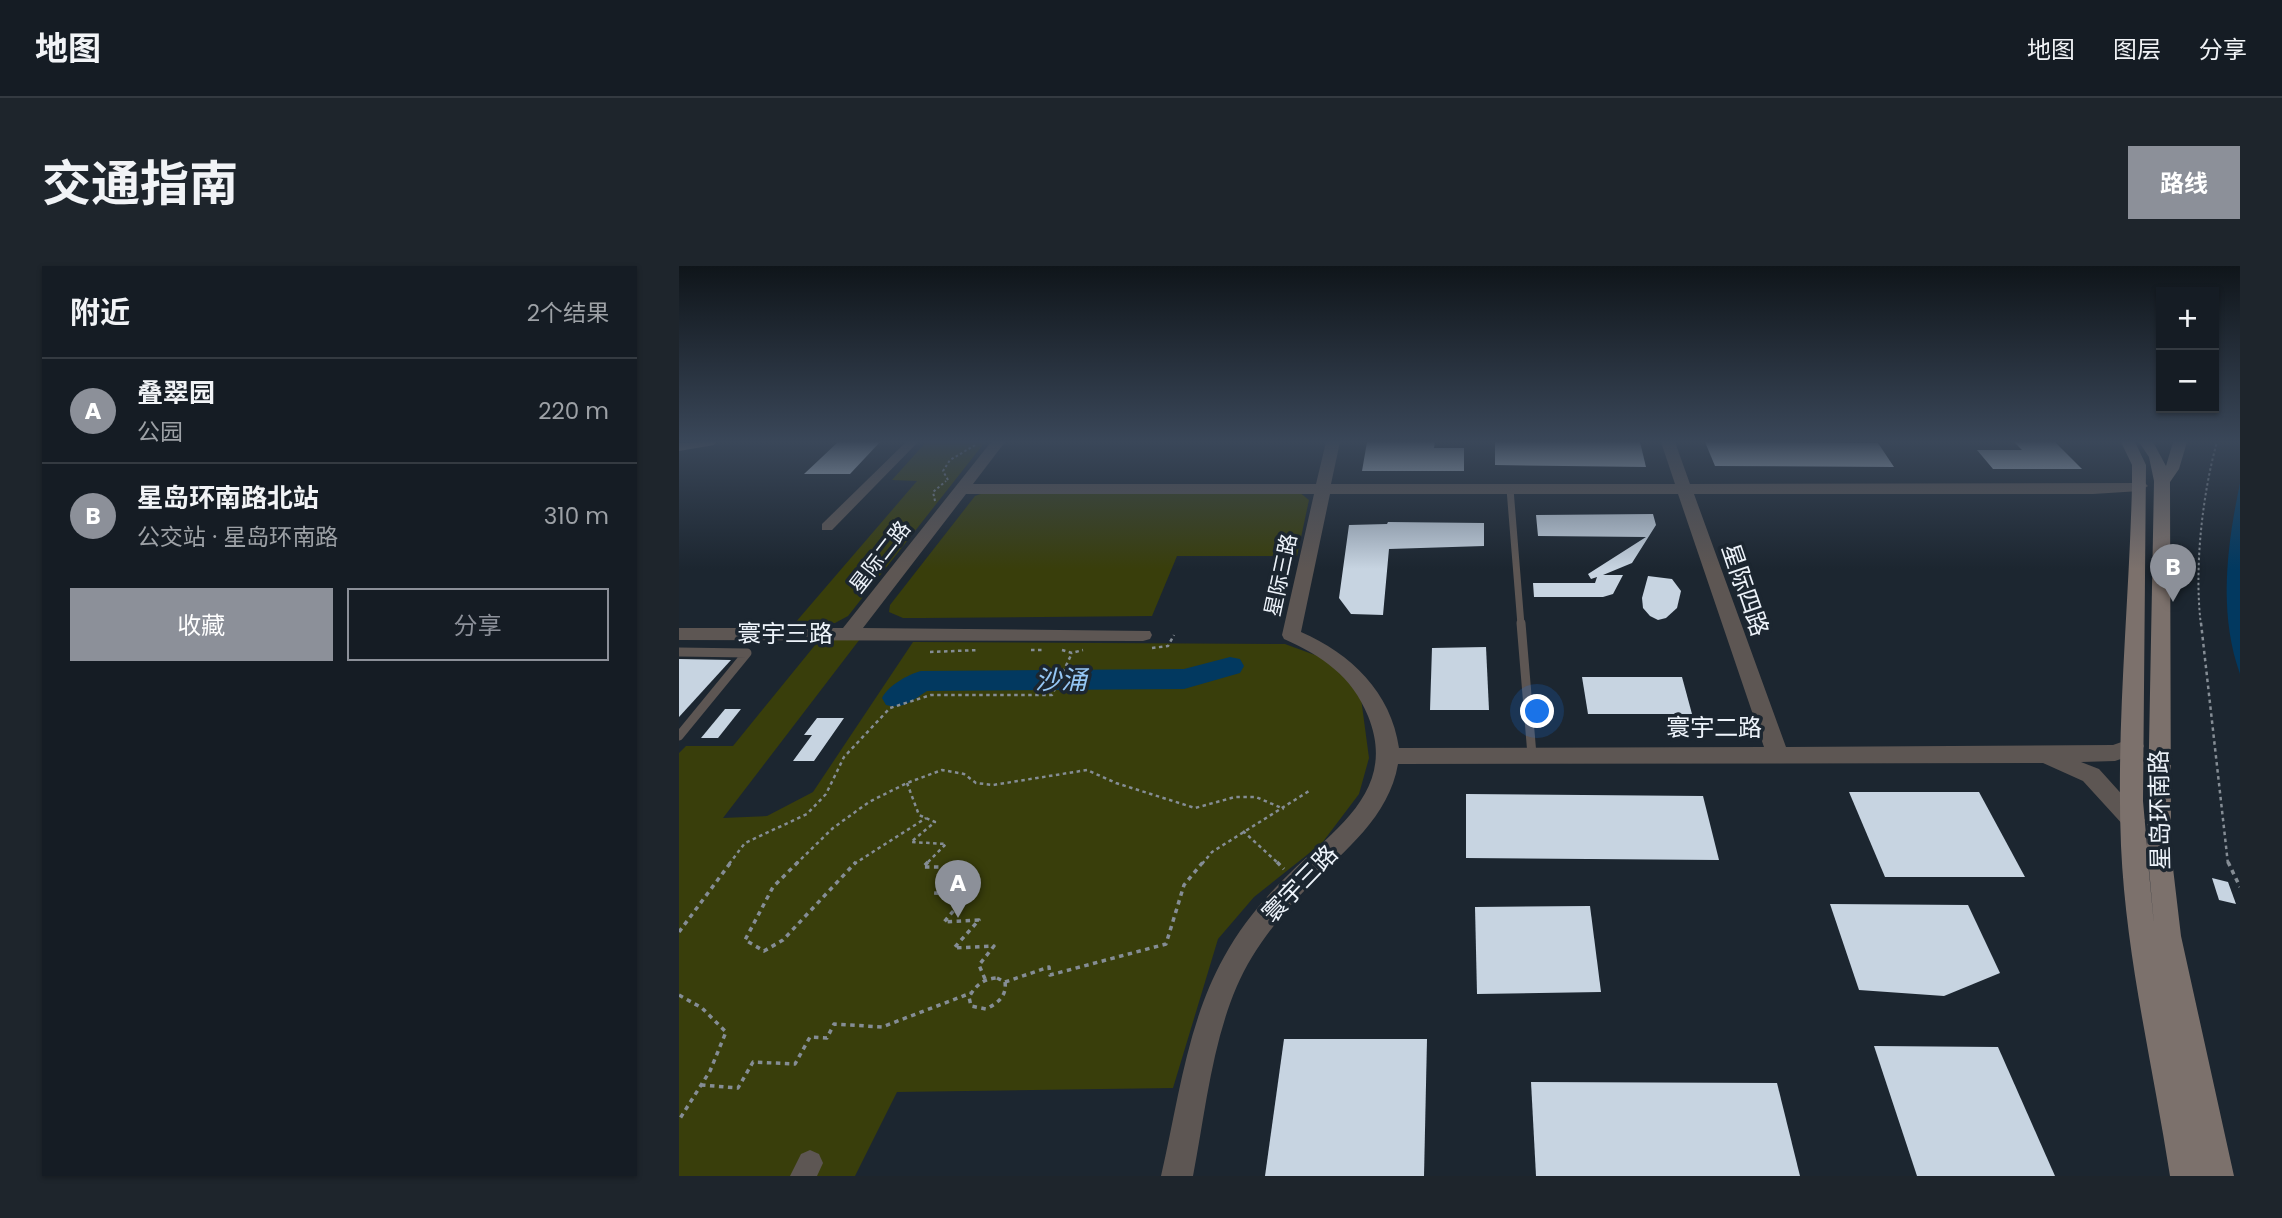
<!DOCTYPE html>
<html lang="zh">
<head>
<meta charset="utf-8">
<style>
  body { margin:0; font-family:Poppins,"Noto Sans SC",sans-serif; background:#1e252c; color:#f1f3f6 }
  .controls { position:absolute; right:21px; top:21px; display:grid; overflow:hidden; border-radius:0px; box-shadow:0 2px 5px #0004 }
  .controls button { width:63px; height:63px; display:grid; place-items:center; padding:0; border:0; border-bottom:2px solid #343a41; background:#151c24; color:#f1f3f6; font:35px sans-serif }
  .you { position:absolute; left:859px; top:446px; width:24px; height:24px; margin:-18px; border:5px solid #fff; border-radius:50%; background:#1a73e8; box-shadow:0 0 0 10px #1a73e833 }
  .badge { display:grid; place-items:center; width:46px; height:46px; border-radius:50%; background:#8c9099; color:#fff; font-size:23px; font-weight:700 }
  .pin { position:absolute; translate:-50% -58px; filter:drop-shadow(0 2px 4px #0008) }
  .pin::after { content:''; position:absolute; top:37px; width:24px; height:21px; background:inherit; clip-path:polygon(0 0,100% 0,50% 100%) }
  .list { margin:0; padding:0; list-style:none }
  h2 { display:flex; justify-content:space-between; align-items:center; height:91px; margin:0; padding:0 28px; font-size:30px }
  h2 small { font-size:23px; font-weight:400; color:#9da1a6 }
  .list li { display:grid; grid-template-columns:46px 1fr auto; gap:21px; align-items:center; box-sizing:border-box; height:105px; padding:0 28px; border-top:2px solid #343a41 }
  .list b { display:block; font-size:26px; white-space:nowrap }
  .list p { margin:0; font-size:23px; white-space:nowrap; color:#9da1a6 }
  .list em { font-size:23px; font-style:normal; color:#9da1a6 }
  .actions { display:flex; gap:14px; padding:21px 28px }
  .actions a { flex:1; padding:16px 0; border:2px solid #8c9099; border-radius:0px; text-align:center; font-size:24px; color:#8c9099 }
  .actions .main { background:#8c9099; color:#fff }
  .map { position:relative; flex:none; width:1561px; height:910px; overflow:hidden; border-radius:0px }
  header { display:flex; align-items:center; gap:42px; box-sizing:border-box; height:98px; padding:0 35px; background:#151c24; border-bottom:2px solid #343a41 }
  header strong { font-size:33px }
  nav { display:flex; gap:38px; margin-inline-start:auto; font-size:24px }
  .intro { display:flex; align-items:center; justify-content:space-between; box-sizing:border-box; height:168px; padding:0 42px }
  h1 { margin:0; font-size:49px }
  .button { padding:18px 32px; border-radius:0px; background:#8c9099; color:#fff; font-size:24px; font-weight:700 }
  main { display:flex; gap:42px; padding:0 42px }
  aside { flex:1; background:#151c24; border-radius:0px; box-shadow:0 2px 5px #0004 }
  .map>svg:first-child { display:block }
  .green { fill:#393e0b }
  .water { fill:#023960 }
  .lines { fill:none; stroke-linecap:round; stroke-linejoin:round }
  .river { fill:#023960; fill-rule:evenodd }
  .building { fill:#c7d4e1 }
  .path-far2 { stroke:#858d95; stroke-width:2; stroke-dasharray:2.5 2.5; stroke-linecap:butt }
  .path-far1 { stroke:#858d95; stroke-width:2.5; stroke-dasharray:3.5 3.5; stroke-linecap:butt }
  .path { stroke:#858d95; stroke-width:3.5; stroke-dasharray:4.5 4.5; stroke-linecap:butt }
  .service-far1 { stroke:#5d5653; stroke-width:7 }
  .service { stroke:#5d5653; stroke-width:9 }
  .minor { fill:#5d5653; fill-rule:evenodd }
  .tertiary { fill:#5d5653; fill-rule:evenodd }
  .secondary { fill:#7c716c; fill-rule:evenodd }
  .labels { text-anchor:middle; stroke-width:7; stroke-linejoin:round; paint-order:stroke }
  .far-street-label { font-size:21px; fill:#edf3fa; stroke:#1c2630 }
  .street-label { font-size:24px; fill:#edf3fa; stroke:#1c2630 }
  .water-label { font-size:26px; font-style:italic; fill:#96c7f5; stroke:#1c2630 }
</style>
</head>
<body>
<header>
<strong>地图</strong>
<nav><a>地图</a><a>图层</a><a>分享</a></nav>
</header>
<div class="intro"><h1>交通指南</h1><a class="button">路线</a></div>
<main>
<aside>
<h2>附近<small>2个结果</small></h2>
<ul class="list">
<li><span class="badge">A</span><div><b>叠翠园</b><p>公园</p></div><em>220 m</em></li>
<li><span class="badge">B</span><div><b>星岛环南路北站</b><p>公交站 · 星岛环南路</p></div><em>310 m</em></li>
</ul>
<div class="actions"><a class="main">收藏</a><a>分享</a></div>
</aside>
<div class="map">
<svg width="1561" height="910" viewBox="0 0 1561 910">
  <rect width="100%" height="100%" fill="#1c2630"/>
  <!-- green -->
  <g class="green">
    <polygon points="247,176 306,176 169,350 156,357 116,357 238,215 213,214"/>
    <polygon points="620,226 630,234 618,290 498,290 473,350 242,352 224,352 210,346 211,339 296,230 304,227"/>
    <polygon points="141,373 181,373 44,552 88,550 134,526 234,376 606,378 655,396 682,432 690,492 680,528 643,577 575,631 539,673 494,822 218,826 176,910 0,910 0,487 7,480 54,480"/>
  </g>
  <!-- water -->
  <path class="water" d="M1561,217v191c-22,-61 -13,-129 0,-191z"/>
  <g class="lines">
    <!-- river -->
    <path class="river" d="M551,391l10,2 4,7 -4,7 -56,16 -257,2c-14,9 -24,19 -41,14l-4,-7c7,-13 25,-23 39,-27l263,-2z"/>
  </g>
  <!-- building -->
  <g class="building">
    <polygon points="159,176 201,176 171,208 125,208"/>
    <polygon points="688,176 756,176 755,182 785,182 785,205 683,205"/>
    <polygon points="816,176 961,176 967,201 816,199"/>
    <polygon points="1026,176 1199,177 1215,201 1036,200"/>
    <polygon points="1335,176 1376,176 1403,203 1314,203 1298,184 1343,184"/>
    <polygon points="974,248 977,259 953,297 924,309 944,309 934,328 924,331 855,331 854,317 916,317 918,311 912,313 909,308 967,271 859,270 857,249"/>
    <polygon points="709,256 805,257 805,280 710,283 704,349 672,348 660,332 670,259 708,258"/>
    <polygon points="969,310 993,313 1002,325 998,342 987,352 979,354 971,350 964,342 963,332"/>
    <polygon points="807,381 810,444 751,444 753,382"/>
    <polygon points="0,393 52,394 0,451"/>
    <polygon points="903,411 1003,411 1013,448 909,448"/>
    <polygon points="46,443 62,443 39,472 22,472"/>
    <polygon points="138,452 165,452 135,495 114,495 133,469 125,469"/>
    <polygon points="1170,526 1300,526 1346,611 1206,611"/>
    <polygon points="787,528 1024,530 1040,594 787,592"/>
    <polygon points="1533,612 1549,616 1557,638 1540,634"/>
    <polygon points="1151,638 1289,639 1321,707 1265,730 1180,724"/>
    <polygon points="911,640 922,726 798,728 796,641"/>
    <polygon points="605,773 748,773 745,910 586,910"/>
    <polygon points="1195,780 1319,781 1376,910 1238,910"/>
    <polygon points="852,816 1098,817 1121,910 857,910"/>
  </g>
  <g class="lines">
    <!-- path-far2 -->
    <g class="path-far2">
      <polyline points="269,214 264,205 271,194 298,178"/>
      <polyline points="256,235 254,226 267,215"/>
      <path d="M1522,359c-7,-54 1,-130 16,-183"/>
    </g>
    <!-- path-far1 -->
    <g class="path-far1">
      <polyline points="1522,357 1549,598"/>
      <polyline points="473,382 489,380 495,369"/>
      <polyline points="352,384 366,384"/>
      <polyline points="383,384 393,387 404,384"/>
      <polyline points="251,386 300,384"/>
      <polyline points="228,517 240,549 256,556 232,576 267,578 247,598"/>
      <polyline points="564,565 600,598"/>
      <polyline points="50,598 66,577 128,548 147,528 165,491 211,442 252,429 373,429 393,387"/>
      <polyline points="117,598 154,562 190,536 228,517 263,504 285,508 297,517 314,519 408,504 437,517 516,542 556,531 577,531 605,543"/>
      <polyline points="175,598 247,552"/>
      <polyline points="523,598 533,586 630,525"/>
    </g>
    <!-- path -->
    <g class="path">
      <polyline points="119,596 94,621 66,674 85,685 104,674 177,596"/>
      <polyline points="249,596 244,601 281,601 255,627 288,629 265,656 300,654 275,682 315,680 300,699 306,713"/>
      <polyline points="598,596 605,603"/>
      <polyline points="1549,596 1561,621"/>
      <polyline points="0,666 52,596"/>
      <path d="M318,712l8,4c2,14 -7,21 -19,27l-15,-3 -2,-9c7,-12 14,-18 28,-19z"/>
      <polyline points="326,716 370,701 371,709 487,678 505,619 524,596"/>
      <polyline points="0,729 23,742 47,766 31,805 0,854"/>
      <polyline points="22,819 59,822 74,796 116,798 131,771 148,772 155,758 203,761 292,727"/>
    </g>
    <!-- service-far1 -->
    <polyline class="service-far1" points="831,223 842,359"/>
    <!-- service -->
    <g class="service">
      <polyline points="842,357 853,489"/>
      <polyline points="0,386 68,387 0,470"/>
    </g>
    <!-- minor -->
    <g class="minor">
      <polygon points="227,176 239,176 153,264 143,264 143,258"/>
      <polygon points="131,884 140,888 144,897 138,910 111,910 122,888"/>
    </g>
    <!-- tertiary -->
    <path class="tertiary" d="M312,176h14l-32,42h343l10,-42h14l-9,42h344l-14,-42h14l15,42 455,-1 3,3 -8,5 -47,3h-399l92,253 327,-2 20,-7 8,2 3,6 -3,6 -26,9 -34,1 18,7 46,51 -4,7 -8,2 -8,-2 -42,-46 -40,-18 -645,1c-9,53 -53,86 -89,122 -21,21 -41,45 -57,71 -38,62 -45,147 -59,219h-32c17,-73 26,-153 63,-219 17,-31 40,-59 66,-84 46,-45 108,-83 78,-157 -16,-40 -46,-60 -84,-77l-2,-4 32,-141h-348l-103,134 287,3 2,4 -2,4 -7,2 -464,-1v-12h164zM651,228h348l86,253 -365,1c-8,-56 -48,-94 -98,-116z"/>
    <!-- secondary -->
    <g class="secondary">
      <polygon points="37,176 35,179 0,185 0,177"/>
      <path d="M1442,176h14l11,23 -3,336 11,124 -7,-74 7,-370 -5,-24 -10,-15h14l13,24 7,-24h14l-8,27 -9,13 1,369 10,85 53,240h-32v-3v3h-32c-17,-110 -44,-219 -49,-330 -5,-120 8,-240 11,-360v-21z"/>
    </g>
  </g>
  <!-- sky -->
  <linearGradient id="sky" x2="0" y2="1"><stop stop-color="#0f151a"/><stop offset="0.58" stop-color="#3a4759"/><stop offset="1" stop-color="#3a4759" stop-opacity="0"/></linearGradient>
  <rect width="1561" height="303" fill="url(#sky)"/>
  <g class="labels">
    <!-- far-street labels -->
    <g class="far-street-label">
      <text transform="translate(201 291) rotate(-52)" y="7">星际二路</text>
      <text transform="translate(602 309) rotate(-78)" y="7">星际三路</text>
    </g>
    <!-- street labels -->
    <g class="street-label">
      <text transform="translate(1066 324) rotate(71)" y="8">星际四路</text>
      <text x="106" y="376">寰宇三路</text>
      <text x="1035" y="470">寰宇二路</text>
      <text transform="translate(1481 544) rotate(-91)" y="8">星岛环南路</text>
      <text transform="translate(621 618) rotate(-46)" y="8">寰宇三路</text>
    </g>
    <!-- water labels -->
    <g class="water-label">
      <text x="382" y="423">沙涌</text>
    </g>
  </g>
</svg>
<div class="controls">
<button>+</button>
<button>−</button>
</div>
<div class="you"></div>
<div class="pin badge" style="left:279px;top:652px">A</div>
<div class="pin badge" style="left:1494px;top:336px">B</div>
</div>
</main>
</body>
</html>
